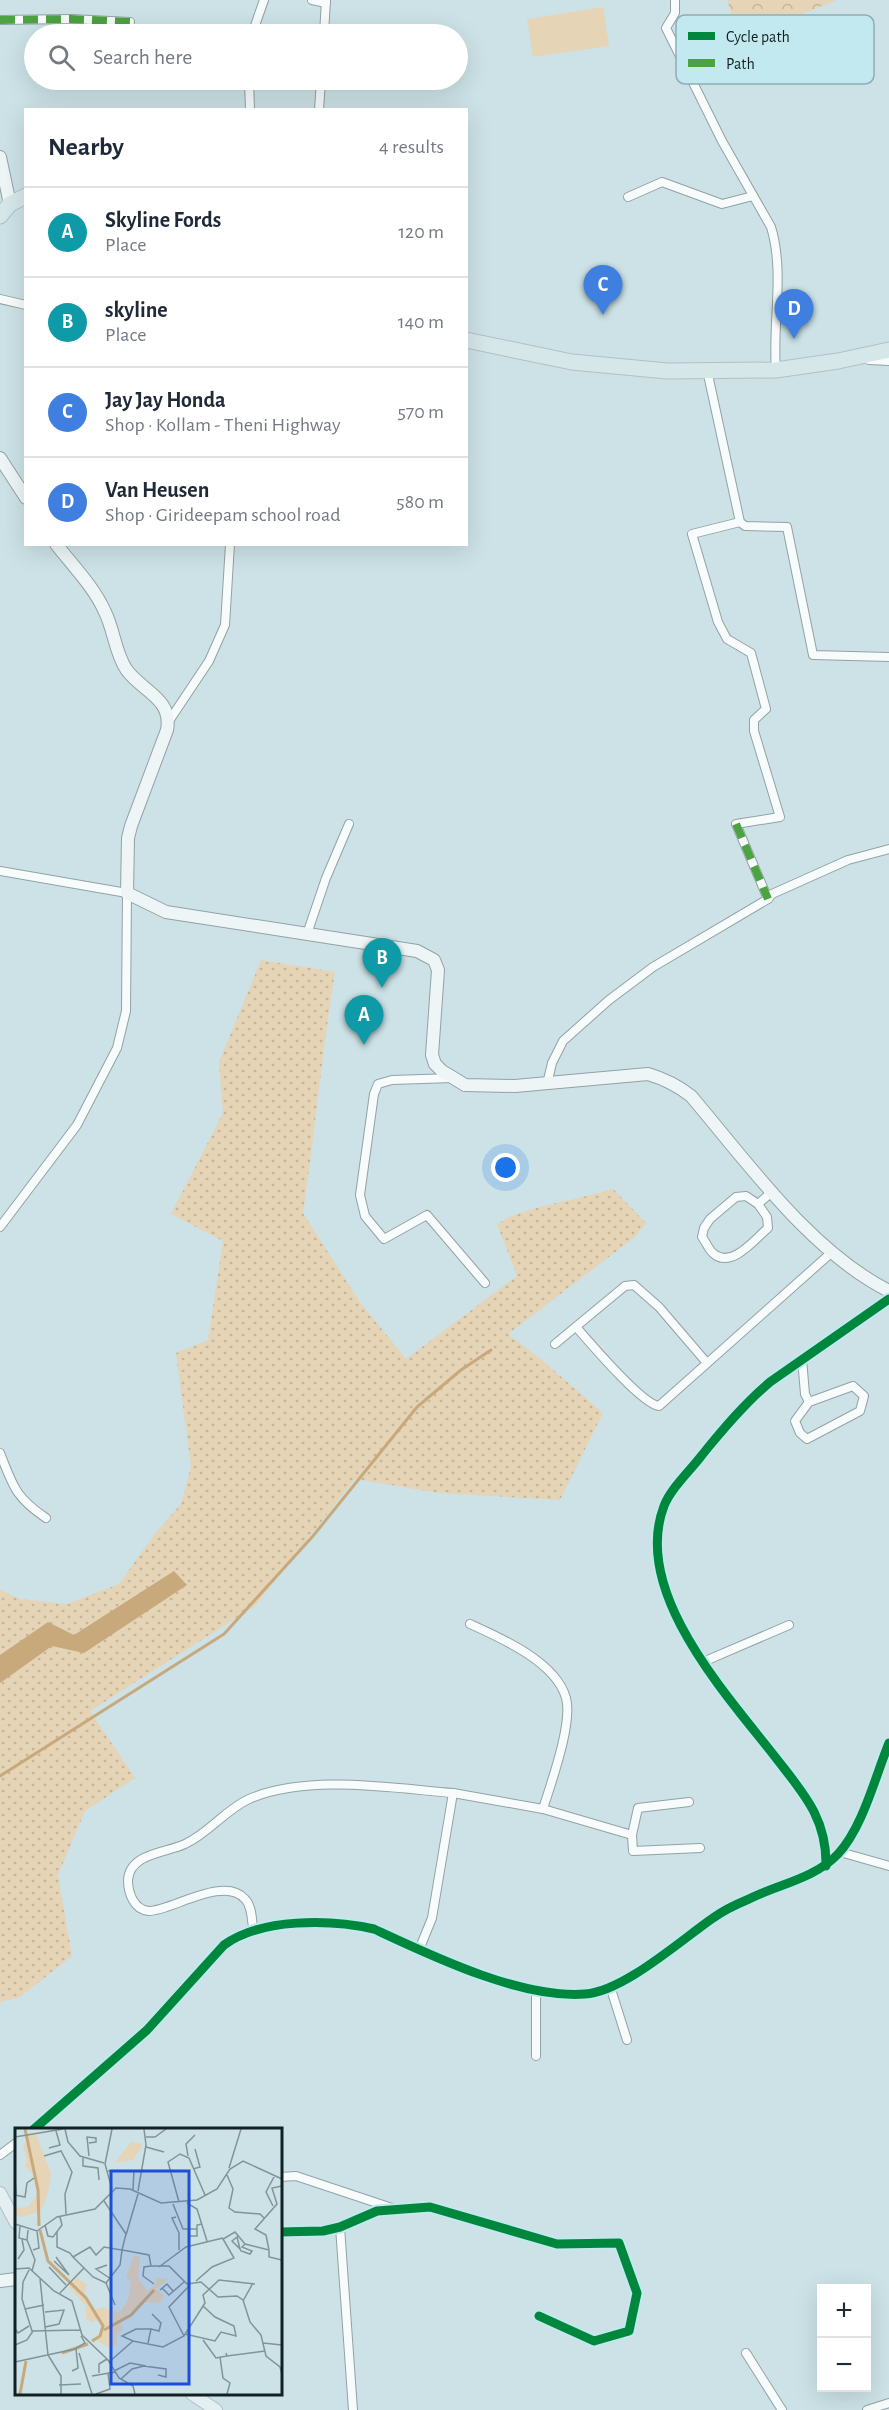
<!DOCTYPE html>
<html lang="en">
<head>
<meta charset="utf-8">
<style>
  body { margin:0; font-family:"Alegreya Sans",sans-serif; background:#f6f6f7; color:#1f2937 }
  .controls { position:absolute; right:18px; bottom:18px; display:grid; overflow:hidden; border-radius:0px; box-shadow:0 6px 24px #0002 }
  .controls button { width:54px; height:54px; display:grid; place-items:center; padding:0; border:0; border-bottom:2px solid #e0e1e3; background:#fff; color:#1f2937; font:30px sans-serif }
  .you { position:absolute; left:506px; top:1168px; width:21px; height:21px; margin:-15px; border:4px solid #fff; border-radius:50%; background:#1a73e8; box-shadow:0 0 0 9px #1a73e833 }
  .badge { display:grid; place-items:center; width:39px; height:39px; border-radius:50%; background:#0f766e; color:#fff; font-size:20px; font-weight:700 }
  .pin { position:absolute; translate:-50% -50px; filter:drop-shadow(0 2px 3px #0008) }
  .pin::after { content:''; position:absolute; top:32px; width:21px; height:18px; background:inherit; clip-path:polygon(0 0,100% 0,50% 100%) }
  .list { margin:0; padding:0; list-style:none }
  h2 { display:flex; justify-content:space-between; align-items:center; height:78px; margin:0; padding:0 24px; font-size:26px }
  h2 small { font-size:20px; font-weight:400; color:#747a83 }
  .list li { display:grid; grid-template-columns:39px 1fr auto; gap:18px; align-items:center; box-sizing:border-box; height:90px; padding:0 24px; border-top:2px solid #e0e1e3 }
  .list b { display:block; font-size:22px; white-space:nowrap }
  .list p { margin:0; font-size:20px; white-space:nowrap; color:#747a83 }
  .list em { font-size:20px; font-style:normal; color:#747a83 }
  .icon { flex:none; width:33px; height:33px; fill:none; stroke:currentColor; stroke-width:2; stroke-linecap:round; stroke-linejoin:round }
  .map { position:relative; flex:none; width:889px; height:2410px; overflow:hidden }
  .search { position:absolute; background:#fff; box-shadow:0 6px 24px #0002; left:24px; top:24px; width:444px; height:66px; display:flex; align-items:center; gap:15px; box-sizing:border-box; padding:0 21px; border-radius:33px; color:#747a83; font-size:22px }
  .panel { position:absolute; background:#fff; box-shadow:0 6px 24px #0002; left:24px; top:108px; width:444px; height:438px; border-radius:0px }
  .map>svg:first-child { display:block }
  .grass { fill:url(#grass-dots) }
  .park { fill:url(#park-crowns) }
  .garden { fill:#e5d4b6 }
  .water { fill:#c8a97b }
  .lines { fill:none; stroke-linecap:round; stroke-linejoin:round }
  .stream { stroke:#c8a97b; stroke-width:3 }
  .street-casing { stroke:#92a2a5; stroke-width:10 }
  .secondary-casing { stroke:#92a2a5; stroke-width:14 }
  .primary-casing { stroke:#b4c0c2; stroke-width:14 }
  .highway-casing { stroke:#b4c0c2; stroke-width:17 }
  .street { stroke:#f7fbfb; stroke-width:8 }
  .secondary { stroke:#edf5f6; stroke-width:12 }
  .primary { stroke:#e3eff1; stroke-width:12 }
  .highway { stroke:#d6e7ea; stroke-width:15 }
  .quiet { stroke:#4da241; stroke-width:8; stroke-dasharray:15 8; stroke-linecap:butt }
  .cycleway-casing { stroke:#c2e9f0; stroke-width:13 }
  .cycleway { stroke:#00873e; stroke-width:9 }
  .inset-river { fill:none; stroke:#c8a97b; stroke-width:3 }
  .inset-road { fill:none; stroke:#819498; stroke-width:1.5 }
  .view { fill:#1d4ed8; fill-opacity:0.15; stroke:#1d4ed8; stroke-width:3 }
  .inset-edge { fill:none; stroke:#112022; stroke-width:3 }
  .key { fill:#c2e9f0; stroke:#8dadb2; stroke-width:1.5 }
  .key-label { font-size:16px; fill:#112022 }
</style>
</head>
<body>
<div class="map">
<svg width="889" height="2410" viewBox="0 0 889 2410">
  <defs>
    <pattern id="grass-dots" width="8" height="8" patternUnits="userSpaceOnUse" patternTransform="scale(1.5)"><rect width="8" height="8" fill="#e5d4b6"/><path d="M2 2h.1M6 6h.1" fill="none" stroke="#c3b69c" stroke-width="1.8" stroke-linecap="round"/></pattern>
    <pattern id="park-crowns" width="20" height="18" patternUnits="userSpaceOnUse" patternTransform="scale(1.5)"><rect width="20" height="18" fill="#e5d4b6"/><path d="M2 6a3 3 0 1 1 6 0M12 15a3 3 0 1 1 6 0" fill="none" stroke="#c3b69c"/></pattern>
  </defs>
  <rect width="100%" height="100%" fill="#cce2e6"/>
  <!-- grass -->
  <path class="grass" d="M261,960l74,12c-13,80 -20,160 -32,241l56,88 47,58 111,-83 -20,-52c28,-18 82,-24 116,-35l33,34 -11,14 -127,97 35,27 60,52 -43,87 -121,-7 -84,-14 -100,127 -165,105 45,67 -50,33 -27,64 14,81 -52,41 -20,5v-412l20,9 47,5 52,-20 35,-49 27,-31 10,-37 -15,-114 32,-13 15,-99 -52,-27 52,-101 -4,-51z"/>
  <!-- park -->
  <polygon class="park" points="727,0 837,0 739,40"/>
  <!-- garden -->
  <polygon class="garden" points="603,7 609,46 533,57 527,19"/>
  <!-- water -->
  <polygon class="water" points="174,1571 187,1585 84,1653 52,1646 0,1683 0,1655 48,1622 74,1635"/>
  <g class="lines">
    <!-- stream -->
    <polyline class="stream" points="0,1776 224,1634 313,1536 417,1407 461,1370 491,1350"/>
    <defs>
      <g id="street">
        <polyline points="312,0 326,3"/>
        <path d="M675,0v13l-9,15 56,113 49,86c14,46 1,96 5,143"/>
        <polyline points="0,20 71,19 130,22"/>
        <polyline points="252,34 264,0"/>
        <polyline points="324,34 326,0"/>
        <polyline points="249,80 250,110"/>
        <polyline points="319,110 321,80"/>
        <polyline points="628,197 662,182 722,204 753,196"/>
        <polyline points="0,299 26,305"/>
        <polyline points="869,360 889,361"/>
        <polyline points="707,370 740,522 745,526 787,527 813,655 889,657"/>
        <polyline points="740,522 692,534 718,622 727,639 751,653 766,709 754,720 754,731 780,817 736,824 768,899"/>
        <polyline points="169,721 209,661 225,625 230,544"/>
        <polyline points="0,871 127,893 126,1011 117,1048 77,1125 0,1227"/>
        <polyline points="307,934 326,878 349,824"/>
        <polyline points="453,1078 392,1080 378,1084 374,1094 360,1195 365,1216 384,1239 427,1215 485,1283"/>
        <polyline points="547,1084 552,1063 563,1041 609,1000 653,967 768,899 772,894 848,860 889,849"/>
        <path d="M758,1204l-12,-8 -10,1 -26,22 -6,9 -2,9c4,5 7,13 11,16 18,17 42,-14 55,-25l-1,-11 -9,-13 15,-13"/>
        <path d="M577,1328c14,16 65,76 82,78l172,-153"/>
        <polyline points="555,1344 625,1286 634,1285 659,1307 707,1363"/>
        <polyline points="802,1359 805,1394 809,1402"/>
        <polygon points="853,1386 864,1396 860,1411 807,1439 800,1433 795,1421 809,1402"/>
        <path d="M0,1453c13,33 15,44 46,65"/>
        <polyline points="703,1662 789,1625"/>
        <polyline points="543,1809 632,1835 638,1808 689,1802"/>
        <polyline points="632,1835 633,1851 700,1848"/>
        <polyline points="840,1852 889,1866"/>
        <path d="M826,1866c1,-48 -23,-73 -50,-108 -49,-63 -145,-166 -112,-252 7,-18 26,-35 38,-51 21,-26 42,-51 68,-73l119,-83"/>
        <path d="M253,1929c-1,-9 -1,-23 -8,-30 -21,-24 -74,12 -96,12 -15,-1 -21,-18 -21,-31 2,-27 38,-27 57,-36 24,-11 40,-34 64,-45 58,-25 142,-11 204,-6"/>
        <path d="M419,1950l13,-32 21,-125 90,16c8,-26 30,-86 23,-111 -10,-36 -65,-60 -96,-74"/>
        <polyline points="610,1986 627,2040"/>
        <polyline points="536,2056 536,1989"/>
        <path d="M33,2130l114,-100 77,-85c37,-27 106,-26 150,-16 58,27 147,70 211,65 38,-2 96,-54 128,-76 11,-8 24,-14 36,-19 30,-15 65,-20 89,-45 25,-27 37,-77 51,-111"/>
        <polyline points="0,2155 16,2143"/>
        <polyline points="280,2177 296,2176 392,2208"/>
        <polyline points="340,2227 353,2410"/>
        <polyline points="280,2232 323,2231 340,2227 377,2211 430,2207 557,2244 619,2243 637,2293 629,2331 594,2341 539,2316"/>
        <polyline points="746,2353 782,2410"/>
        <polyline points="867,2410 889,2403"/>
      </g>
      <g id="secondary">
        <polyline points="0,157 10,204"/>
        <polyline points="0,458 26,498"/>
        <path d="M56,544c17,22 38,43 49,68 9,18 10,40 21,57 15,22 47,29 41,61l-36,96 -3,12 -1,55 39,19 251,39 17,9 4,10 -6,85 3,9 7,7 23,14 50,1 133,-12c17,5 29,11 43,22 57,67 119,155 198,195"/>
        <polyline points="0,2281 16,2279"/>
      </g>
      <g id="primary">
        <polyline points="0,2193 16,2223"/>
        <polyline points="192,2394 216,2410"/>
      </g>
      <g id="highway">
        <polyline points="0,216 10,204 26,196"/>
        <polyline points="466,340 572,362 667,371 776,370 838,361 889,350"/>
      </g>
    </defs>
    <!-- street casing -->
    <use href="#street" class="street-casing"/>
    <!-- secondary casing -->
    <use href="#secondary" class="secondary-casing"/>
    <!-- primary casing -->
    <use href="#primary" class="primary-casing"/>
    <!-- highway casing -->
    <use href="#highway" class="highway-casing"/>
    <!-- street -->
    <use href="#street" class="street"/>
    <!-- secondary -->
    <use href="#secondary" class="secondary"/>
    <!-- primary -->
    <use href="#primary" class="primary"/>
    <!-- highway -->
    <use href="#highway" class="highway"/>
    <!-- quiet -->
    <g class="quiet">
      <polyline points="0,20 71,19 130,22"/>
      <polyline points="736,824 768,899"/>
    </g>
    <defs>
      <g id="cycleway">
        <path d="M826,1866c1,-48 -23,-73 -50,-108 -49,-63 -145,-166 -112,-252 7,-18 26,-35 38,-51 21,-26 42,-51 68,-73l119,-83"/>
        <path d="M33,2130l114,-100 77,-85c37,-27 106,-26 150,-16 58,27 147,70 211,65 38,-2 96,-54 128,-76 11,-8 24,-14 36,-19 30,-15 65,-20 89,-45 25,-27 37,-77 51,-111"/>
        <polyline points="280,2232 323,2231 340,2227 377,2211 430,2207 557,2244 619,2243 637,2293 629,2331 594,2341 539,2316"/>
      </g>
    </defs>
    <!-- cycleway casing -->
    <use href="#cycleway" class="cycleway-casing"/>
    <!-- cycleway -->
    <use href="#cycleway" class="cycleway"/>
  </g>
  <!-- overview -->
  <g transform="translate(15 2128)">
    <rect width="267" height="267" fill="#cce2e6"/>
    <path d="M21,6l15,40 -3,18 -7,19 -20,6 -6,-3v-6l13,-1 10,-12 -3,-19 -10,-10 2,-5 -4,-17 5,-2 -1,-6zM116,14l12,2 -10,16 -18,3zM119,128l6,1 -2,21 9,13 9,-7v-6l12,1 -12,10 8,7 -4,7 -18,-1 -23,20 4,6 -7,8 1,8 -7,4 -14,-8 9,-13 -5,-7 -9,2 -5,-4v-12l-17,-19 8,-9 10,7 -3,10 11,15 8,-3 10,5 8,-1 7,-11 3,-19 -5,-3z" fill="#e5d4b6"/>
    <path class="inset-river" d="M10,1l13,61 1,36M25,102l8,31 38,37 17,28 -3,10 -8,5M89,202l27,-15 23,-25M47,225l26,-9M5,266l6,-33"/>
    <path class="inset-road" d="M50,1l3,13 12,14 24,7M0,9l48,-8M131,9h9l11,-8M131,19l18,5M34,20l11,-3 -4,-14M29,28l17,-5 11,21 -7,22 1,20M68,28v10l15,2 1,12M74,28l-2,-19 9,1v4l-7,1M173,28l-2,-12 9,-9M214,40l12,-39M178,41l7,-2 -5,-18M93,43h31M212,47l6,14 -4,19 6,4 25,2 4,4M0,49l1,18M97,61l-7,-25 7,-35M118,62l1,-20M123,63l8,-46 -2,-16M0,67l10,2 2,-14 7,-5M89,73l22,33 -4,16 27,5 2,11h18l18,18 14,-2 17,15 19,-1 6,4 7,22 11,13 5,21 14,11 2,7M164,74l-11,-40 12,-8 9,4 16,37M172,75l10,6 10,32M158,76l10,25h14M258,78l-7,-14 9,-17M161,89l-4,1 7,15v17M0,96l22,7 20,-14 38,-8 21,-21 14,1 31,14 36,-3 20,-11 13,-20 13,-8 39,18M30,97l3,11 5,1 9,-12 -2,-8M5,98l-1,12 8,2M13,102l-1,10 8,20 -3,11M42,103v16l13,6 3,4 20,20 13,6 14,-18 2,-15 -18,-3 -8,8 -6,-8 -17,10M111,107l12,-41M175,108h7v-11l5,-1M225,121l-3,-12 -5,4 8,8 1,2 9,3 2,-3 -10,-4 3,-3M18,122l6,-2 -2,-17M254,122v7l13,3M3,131l6,-9 -2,-11M39,133l15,14 -13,-18M92,137l-11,4 15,10M136,138l-7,1 -1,9 11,8M34,139l17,18M144,139l27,-20 37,-9M0,141l14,-1 25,23 18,10 10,34 26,25 11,18 14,8 2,8M14,142l-6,12 -1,17 10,32 48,-1M25,151l8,76 13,21v18M181,153l16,-14 22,-9 -11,-19 12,-7 10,12 24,6 -3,-15 -11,-6 22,-25 -5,-16 10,-2M91,155l9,22M147,160l7,7 15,-13M145,162l7,-6 6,7M45,165l24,-25M228,173l10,-18M10,181l19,-4M30,199l14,-3 5,-14 -19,2M0,201l3,4 11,-7M170,206l30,7 6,-9 15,4 -2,-10 -19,-9 -12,-11M169,208l-15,-29 21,-22M188,212l13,18 11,-2M118,213l-11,-5 14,-7h15M133,215l3,-14 8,2 2,-8 -9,-9M248,215l19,2M0,217l12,-5 6,-9M64,225l13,41M211,225l1,3 38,-5M205,229l3,21 7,5 -3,11M0,234l60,-13 10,-6 -4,-7M94,234l24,-21 30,6 21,-11 21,-33 -2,-8 16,-15 36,4M57,243l6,-3 -2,-19M99,243l16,-8 16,3M84,245v-9l8,-5M77,248l23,-4M106,251l11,-10 12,-3 22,3v8l-8,-2M44,257l22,-1M81,266l14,-5 -2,-16"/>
    <path class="view" d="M96,43h78v213h-78z"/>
    <rect width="267" height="267" class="inset-edge"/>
  </g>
  <!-- legend -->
  <rect x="676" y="15" width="198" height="69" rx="9" class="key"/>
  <rect x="688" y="32" width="27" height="8" fill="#00873e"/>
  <rect x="688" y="59" width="27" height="8" fill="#4da241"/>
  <g class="key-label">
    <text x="726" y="42">Cycle path</text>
    <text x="726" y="69">Path</text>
  </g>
</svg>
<div class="controls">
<button>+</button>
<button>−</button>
</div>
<div class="you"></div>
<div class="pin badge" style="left:364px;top:1045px;background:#0f9aa8">A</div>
<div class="pin badge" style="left:382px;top:988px;background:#0f9aa8">B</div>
<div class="pin badge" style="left:603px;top:315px;background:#3f7fe0">C</div>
<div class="pin badge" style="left:794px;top:339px;background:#3f7fe0">D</div>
<div class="search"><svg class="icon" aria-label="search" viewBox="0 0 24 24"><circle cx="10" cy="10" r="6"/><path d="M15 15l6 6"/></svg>Search here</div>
<section class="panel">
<h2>Nearby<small>4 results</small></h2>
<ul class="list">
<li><span class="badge" style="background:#0f9aa8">A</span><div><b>Skyline Fords</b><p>Place</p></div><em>120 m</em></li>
<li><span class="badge" style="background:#0f9aa8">B</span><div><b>skyline</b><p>Place</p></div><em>140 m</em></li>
<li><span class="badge" style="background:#3f7fe0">C</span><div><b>Jay Jay Honda</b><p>Shop · Kollam - Theni Highway</p></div><em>570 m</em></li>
<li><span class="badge" style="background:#3f7fe0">D</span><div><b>Van Heusen</b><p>Shop · Girideepam school road</p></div><em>580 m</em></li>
</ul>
</section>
</div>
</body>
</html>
